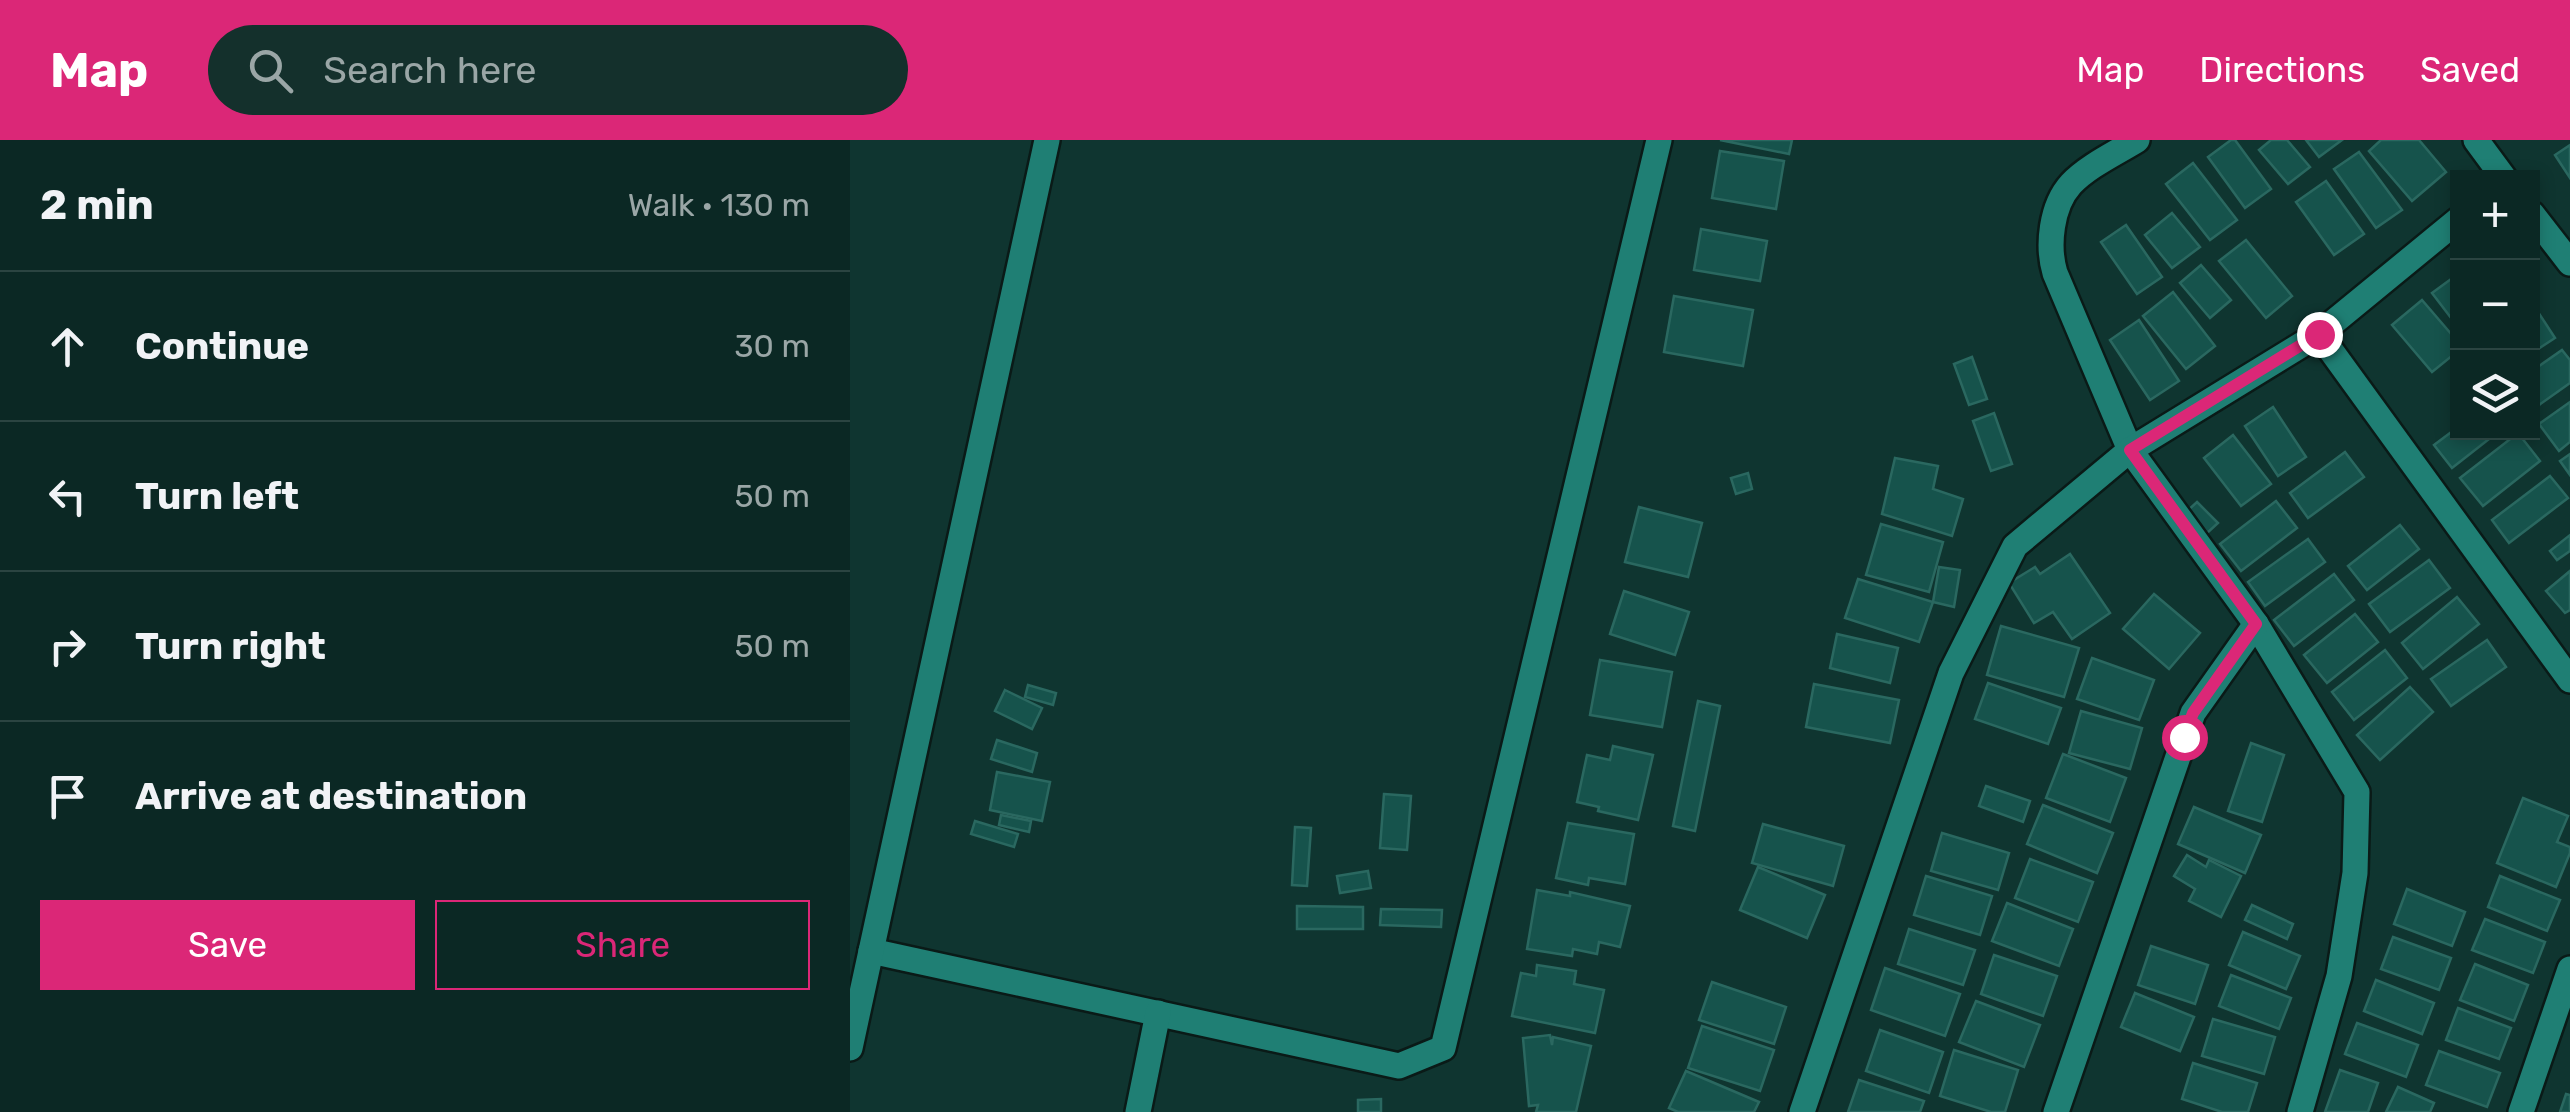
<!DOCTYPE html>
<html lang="en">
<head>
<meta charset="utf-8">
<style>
  body { margin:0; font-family:Rubik,sans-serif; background:#14302c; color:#f1f3f6 }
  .controls { position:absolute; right:30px; top:30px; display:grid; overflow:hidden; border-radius:0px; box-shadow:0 5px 15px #0003 }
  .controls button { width:90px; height:90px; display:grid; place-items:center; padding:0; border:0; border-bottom:2px solid #2b4441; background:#0b2824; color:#f1f3f6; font:50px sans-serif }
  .stop { position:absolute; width:30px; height:30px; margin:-22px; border:8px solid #db2777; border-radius:50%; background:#fff }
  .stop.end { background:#db2777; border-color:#fff; box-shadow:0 2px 10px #0008 }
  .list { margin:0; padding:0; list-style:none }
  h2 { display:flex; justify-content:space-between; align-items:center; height:130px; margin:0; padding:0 40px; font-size:42px }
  h2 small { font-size:32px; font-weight:400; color:#9aa6a6 }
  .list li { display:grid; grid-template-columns:65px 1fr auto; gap:30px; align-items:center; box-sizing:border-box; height:150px; padding:0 40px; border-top:2px solid #2b4441 }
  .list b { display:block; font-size:38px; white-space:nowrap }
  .list em { font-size:32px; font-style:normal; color:#9aa6a6 }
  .actions { display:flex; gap:20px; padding:30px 40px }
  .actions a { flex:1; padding:22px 0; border:2px solid #db2777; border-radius:0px; text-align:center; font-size:35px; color:#db2777 }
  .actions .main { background:#db2777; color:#fff }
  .icon { flex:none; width:55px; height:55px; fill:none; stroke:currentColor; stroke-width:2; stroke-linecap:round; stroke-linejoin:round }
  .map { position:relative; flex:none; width:1720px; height:972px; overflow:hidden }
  header { display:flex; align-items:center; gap:60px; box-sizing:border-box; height:140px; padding:0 50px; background:#db2777; color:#fff }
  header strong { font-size:48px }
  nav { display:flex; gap:55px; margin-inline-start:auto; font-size:35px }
  .search { width:700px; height:90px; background:#14302c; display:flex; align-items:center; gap:25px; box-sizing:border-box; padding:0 35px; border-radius:55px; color:#9aa6a6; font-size:38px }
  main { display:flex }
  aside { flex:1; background:#0b2824 }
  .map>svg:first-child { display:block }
  .building { fill:#16534c; stroke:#2a6860; stroke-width:2.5 }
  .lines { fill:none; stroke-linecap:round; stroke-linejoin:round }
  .minor-casing { stroke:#0a1a17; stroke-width:30 }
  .minor { stroke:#1f7f74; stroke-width:25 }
  .route { stroke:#db2777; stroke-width:12 }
</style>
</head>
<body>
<header>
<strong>Map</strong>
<div class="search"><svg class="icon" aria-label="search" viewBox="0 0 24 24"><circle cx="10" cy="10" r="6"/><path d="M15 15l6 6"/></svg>Search here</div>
<nav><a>Map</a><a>Directions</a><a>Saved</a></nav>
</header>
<main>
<aside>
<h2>2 min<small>Walk · 130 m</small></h2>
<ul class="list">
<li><svg class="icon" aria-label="ahead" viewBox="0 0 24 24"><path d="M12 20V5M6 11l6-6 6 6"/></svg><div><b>Continue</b></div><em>30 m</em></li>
<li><svg class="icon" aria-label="left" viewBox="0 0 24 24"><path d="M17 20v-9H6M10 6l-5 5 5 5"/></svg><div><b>Turn left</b></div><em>50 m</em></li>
<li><svg class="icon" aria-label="right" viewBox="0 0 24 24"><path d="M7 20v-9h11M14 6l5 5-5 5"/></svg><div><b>Turn right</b></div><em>50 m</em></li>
<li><svg class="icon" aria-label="arrive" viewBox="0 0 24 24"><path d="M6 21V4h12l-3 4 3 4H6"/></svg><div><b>Arrive at destination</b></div></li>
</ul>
<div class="actions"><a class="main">Save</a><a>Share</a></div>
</aside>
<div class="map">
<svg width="1720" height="972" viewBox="0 0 1720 972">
  <rect width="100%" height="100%" fill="#0f3530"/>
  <!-- building -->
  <g class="building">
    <polygon points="870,0 942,0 939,14"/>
    <polygon points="1381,0 1385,0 1421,49 1395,68 1358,17"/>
    <polygon points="1421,0 1437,0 1460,27 1438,44 1409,10"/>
    <polygon points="1456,0 1492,0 1469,17"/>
    <polygon points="1531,0 1569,0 1596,32 1562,61 1519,11"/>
    <polygon points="1720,5 1720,38 1705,15"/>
    <polygon points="870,11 934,21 926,69 862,58"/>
    <polygon points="1509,12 1552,70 1526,88 1484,29"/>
    <polygon points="1343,23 1387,80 1360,100 1316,44"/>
    <polygon points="1476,41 1514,94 1484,115 1446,62"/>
    <polygon points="1322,73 1350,107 1322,128 1295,95"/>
    <polygon points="1276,85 1312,137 1287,154 1251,102"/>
    <polygon points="851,89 917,101 910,141 844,130"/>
    <polygon points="1396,100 1442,156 1416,178 1369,121"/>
    <polygon points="1351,125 1381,160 1360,178 1330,143"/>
    <polygon points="1608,134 1608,187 1582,153"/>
    <polygon points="1323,152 1365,206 1336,229 1293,176"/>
    <polygon points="824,156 903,170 893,226 814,212"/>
    <polygon points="1572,160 1608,202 1608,211 1582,232 1542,185"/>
    <polygon points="1688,172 1705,198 1682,213 1682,175"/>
    <polygon points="1289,180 1329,241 1300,260 1260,200"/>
    <polygon points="1712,210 1720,220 1720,243 1682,270 1682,231"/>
    <polygon points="1122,217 1137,259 1119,265 1104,224"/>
    <polygon points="1720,262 1720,302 1709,311 1689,284"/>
    <polygon points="1423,267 1456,317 1428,336 1395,286"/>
    <polygon points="1144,273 1162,324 1141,331 1123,281"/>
    <polygon points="1608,287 1608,292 1648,292 1602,328 1584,305"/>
    <polygon points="1668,293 1690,321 1633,366 1610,338"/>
    <polygon points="1383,295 1421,344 1391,366 1354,318"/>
    <polygon points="1495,312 1514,337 1458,378 1440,353"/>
    <polygon points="1720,314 1720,335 1710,321"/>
    <polygon points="1045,318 1088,326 1083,349 1113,359 1102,396 1032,374"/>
    <polygon points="898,333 902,349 886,354 881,338"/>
    <polygon points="1700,336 1718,358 1659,403 1642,380"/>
    <polygon points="1426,361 1447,388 1391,431 1370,404"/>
    <polygon points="1347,362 1368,383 1356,394 1335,373"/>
    <polygon points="789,367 852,383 838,437 775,422"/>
    <polygon points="1031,384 1093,402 1079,452 1016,435"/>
    <polygon points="1550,385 1569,409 1517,450 1498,426"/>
    <polygon points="1720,395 1720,411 1707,420 1700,411"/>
    <polygon points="1458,399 1475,422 1415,466 1398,442"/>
    <polygon points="1220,414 1260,473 1222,499 1203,472 1184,483 1159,443 1185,427 1190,434"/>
    <polygon points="1579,420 1600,448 1540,492 1519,464"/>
    <polygon points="1089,427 1110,430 1104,467 1083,462"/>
    <polygon points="1720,431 1720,470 1715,473 1696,451"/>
    <polygon points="1484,434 1504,460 1444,506 1424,480"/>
    <polygon points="1008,439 1083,462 1069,502 995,478"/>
    <polygon points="774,451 839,472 825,515 760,494"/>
    <polygon points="1304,454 1350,493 1319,529 1273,489"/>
    <polygon points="1607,457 1629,484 1573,529 1552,503"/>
    <polygon points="1505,474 1528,502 1477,543 1454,515"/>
    <polygon points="1151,486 1229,508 1214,557 1137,535"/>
    <polygon points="987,494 1048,508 1040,543 980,528"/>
    <polygon points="1637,500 1656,527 1601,566 1581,539"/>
    <polygon points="1535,510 1557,538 1504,580 1482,552"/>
    <polygon points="1242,518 1304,540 1289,580 1227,559"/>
    <polygon points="750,520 822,532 812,587 740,575"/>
    <polygon points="1138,543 1211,568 1198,604 1125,579"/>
    <polygon points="964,544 1049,560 1040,603 956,587"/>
    <polygon points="178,545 206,553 203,565 175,557"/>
    <polygon points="1560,547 1583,572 1530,620 1507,595"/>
    <polygon points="155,550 192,568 182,589 145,571"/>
    <polygon points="848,561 870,566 845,691 823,686"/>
    <polygon points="1231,571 1292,588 1280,629 1219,613"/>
    <polygon points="147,600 187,613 182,632 141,619"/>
    <polygon points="1401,603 1434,615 1412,682 1378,671"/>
    <polygon points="763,606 803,615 788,680 748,671 749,667 727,662 737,615 760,620"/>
    <polygon points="1213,614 1276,638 1260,682 1196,658"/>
    <polygon points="147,632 200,642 192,681 140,670"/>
    <polygon points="1136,646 1180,661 1173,682 1129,666"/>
    <polygon points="534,654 561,656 557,710 530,708"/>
    <polygon points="1673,658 1718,676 1707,702 1720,707 1720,713 1706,747 1647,723"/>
    <polygon points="1193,665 1263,693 1247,733 1177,704"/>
    <polygon points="1344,667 1411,695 1395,733 1328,704"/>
    <polygon points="151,675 181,681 179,692 149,685"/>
    <polygon points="125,681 168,694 164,707 121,694"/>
    <polygon points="718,683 784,694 775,744 739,738 738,745 706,738"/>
    <polygon points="913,684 994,706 983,746 902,723"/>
    <polygon points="445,687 461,688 457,746 442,745"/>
    <polygon points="1092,693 1159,713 1148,750 1081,731"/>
    <polygon points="1337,715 1356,727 1359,720 1391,736 1371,777 1339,761 1345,749 1324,736"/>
    <polygon points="1180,719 1243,742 1228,782 1165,758"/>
    <polygon points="908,727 975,755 957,798 890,770"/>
    <polygon points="518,731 521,748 490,753 487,736"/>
    <polygon points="1076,736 1142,756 1130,795 1064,775"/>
    <polygon points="1650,736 1710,760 1697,791 1638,767"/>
    <polygon points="1557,749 1615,772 1602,806 1544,784"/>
    <polygon points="687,750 720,756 720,752 780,766 770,807 749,802 747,814 723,809 722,816 677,809"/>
    <polygon points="1157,763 1223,789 1209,826 1142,801"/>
    <polygon points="1402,765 1443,784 1437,799 1395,780"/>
    <polygon points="447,766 513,767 513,789 447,789"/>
    <polygon points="531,769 592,770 591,787 530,785"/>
    <polygon points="1635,779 1695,802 1683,833 1622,810"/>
    <polygon points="1059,789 1125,810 1113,845 1048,824"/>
    <polygon points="1393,792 1450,816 1436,849 1379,825"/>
    <polygon points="1543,797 1601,818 1589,850 1531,829"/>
    <polygon points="1301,806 1358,825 1345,864 1288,845"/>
    <polygon points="1144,815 1207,836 1193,876 1131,854"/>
    <polygon points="1625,824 1678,845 1664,881 1610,860"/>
    <polygon points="687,825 726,831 724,844 754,850 745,893 662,876 671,833 686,836"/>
    <polygon points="1035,828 1110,854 1095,896 1021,870"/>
    <polygon points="1381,835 1441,858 1429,889 1369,866"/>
    <polygon points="1526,840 1584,863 1572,894 1514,871"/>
    <polygon points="862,842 936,867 924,904 849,880"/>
    <polygon points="1285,853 1344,877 1330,911 1271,887"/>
    <polygon points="1126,861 1190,885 1174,927 1109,902"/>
    <polygon points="1608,868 1661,888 1649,919 1596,900"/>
    <polygon points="1363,879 1425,897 1414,934 1352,916"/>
    <polygon points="1507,883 1568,905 1556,937 1495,914"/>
    <polygon points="852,886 924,910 910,951 838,928"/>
    <polygon points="1030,890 1093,912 1079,953 1016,931"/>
    <polygon points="700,895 702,905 703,897 741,906 726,972 686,972 688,965 679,966 673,898"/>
    <polygon points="1104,910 1168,930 1155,972 1141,972 1090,956"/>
    <polygon points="1589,911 1650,933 1637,967 1576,945"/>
    <polygon points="1343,923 1407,943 1398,972 1372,972 1332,959"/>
    <polygon points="1490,930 1528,943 1518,972 1475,972"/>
    <polygon points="836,931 909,962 904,972 828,972 819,968"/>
    <polygon points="1009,940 1074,961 1070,972 998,972"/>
    <polygon points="1548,947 1584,963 1580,972 1536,972"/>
    <polygon points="1716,954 1720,955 1720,972 1710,972"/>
    <polygon points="531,959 531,972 508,972 508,960"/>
  </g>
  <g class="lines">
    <defs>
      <g id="minor">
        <path d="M1287,0c-21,13 -49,26 -66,44 -20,22 -24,62 -16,89l75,177 126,174 101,168 -2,81 -16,103 -39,136"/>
        <polyline points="1626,0 1654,38"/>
        <polyline points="1682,74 1720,123"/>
        <polyline points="1469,194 1720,540"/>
        <polyline points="21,811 549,926 593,908 809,0"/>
        <polyline points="0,908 197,0"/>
        <polyline points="288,972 308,873"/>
        <polyline points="952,972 1101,533 1165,406 1280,310 1469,194 1608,80"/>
        <polyline points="1206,972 1343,573 1406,484"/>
        <polyline points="1671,972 1720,829"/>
      </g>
    </defs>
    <!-- minor casing -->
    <use href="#minor" class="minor-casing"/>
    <!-- minor -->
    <use href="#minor" class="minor"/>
  </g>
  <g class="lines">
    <!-- route -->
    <polyline class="route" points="1334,597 1343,573 1406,484 1280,310 1469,194"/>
  </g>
</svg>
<div class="controls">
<button>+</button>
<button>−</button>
<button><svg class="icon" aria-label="layers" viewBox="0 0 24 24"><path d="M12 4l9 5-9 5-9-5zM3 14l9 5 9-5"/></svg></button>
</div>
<div class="stop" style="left:1334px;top:597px"></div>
<div class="stop end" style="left:1469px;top:194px"></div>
</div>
</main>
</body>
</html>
